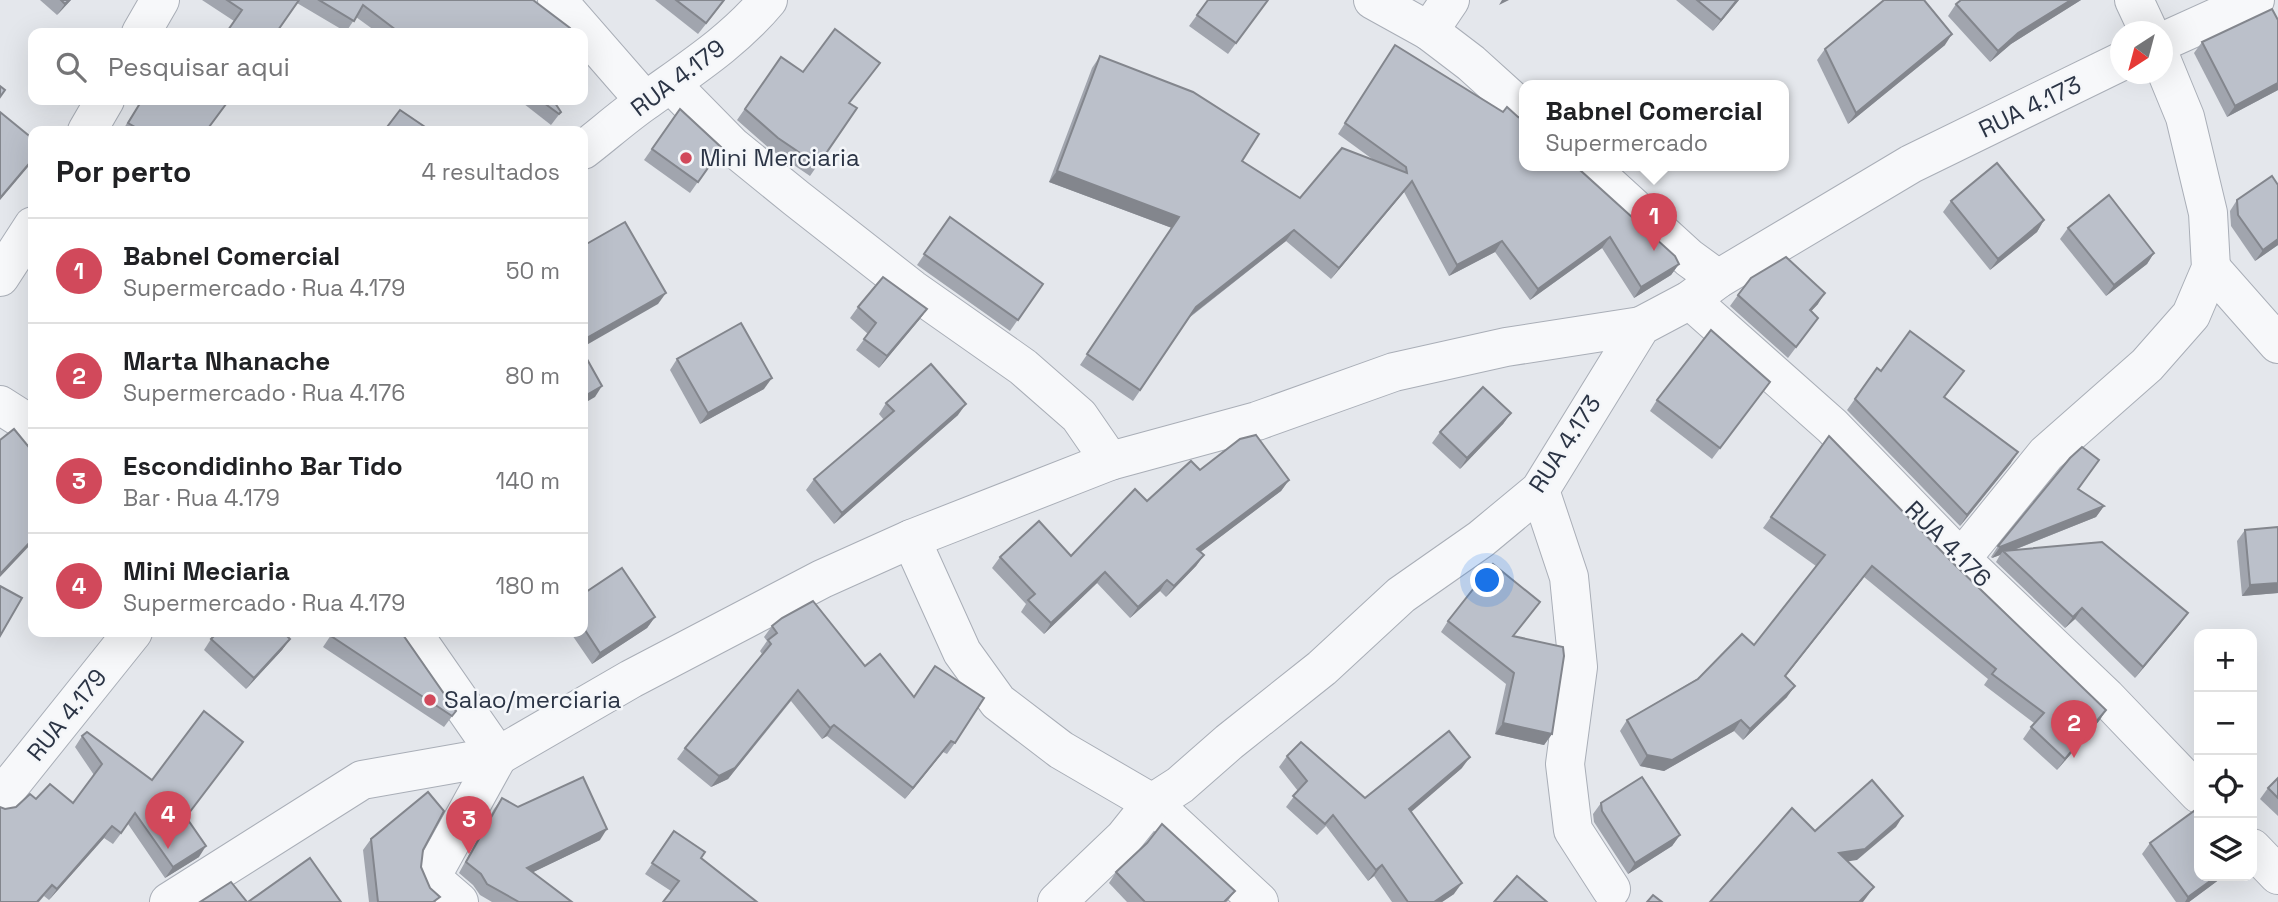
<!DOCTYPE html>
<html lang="pt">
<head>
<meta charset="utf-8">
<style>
  body { margin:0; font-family:"Space Grotesk",sans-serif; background:#f6f6f6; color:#202124 }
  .controls { position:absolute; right:21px; bottom:21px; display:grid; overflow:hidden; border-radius:14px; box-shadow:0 7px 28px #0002 }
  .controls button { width:63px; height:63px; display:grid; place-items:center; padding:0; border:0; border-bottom:2px solid #e0e0e0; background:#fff; color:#202124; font:35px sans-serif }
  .compass { position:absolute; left:2110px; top:21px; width:63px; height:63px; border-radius:50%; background:#fff; box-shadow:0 7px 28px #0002; rotate:216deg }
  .you { position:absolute; left:1488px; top:581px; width:24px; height:24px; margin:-18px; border:5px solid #fff; border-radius:50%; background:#1a73e8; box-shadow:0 0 0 10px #1a73e833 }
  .badge { display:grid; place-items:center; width:46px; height:46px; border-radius:50%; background:#d1495b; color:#fff; font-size:23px; font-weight:700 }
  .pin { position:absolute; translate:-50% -58px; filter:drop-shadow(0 2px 4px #0008) }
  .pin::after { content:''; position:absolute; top:37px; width:24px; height:21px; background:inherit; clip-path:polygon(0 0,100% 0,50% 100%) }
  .popup { position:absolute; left:1519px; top:80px; width:270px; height:91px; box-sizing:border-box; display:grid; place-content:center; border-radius:14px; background:#fff; filter:drop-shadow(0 2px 5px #0005); font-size:23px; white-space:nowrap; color:#757577 }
  .popup b { font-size:26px; color:#202124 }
  .popup::after { content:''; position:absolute; left:50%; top:100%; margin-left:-14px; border:14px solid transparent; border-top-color:#fff }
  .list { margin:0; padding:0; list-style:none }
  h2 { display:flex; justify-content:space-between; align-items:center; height:91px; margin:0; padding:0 28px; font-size:30px }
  h2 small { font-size:23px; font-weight:400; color:#757577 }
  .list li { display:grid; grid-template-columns:46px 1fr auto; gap:21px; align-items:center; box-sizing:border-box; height:105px; padding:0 28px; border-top:2px solid #e0e0e0 }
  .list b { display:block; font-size:26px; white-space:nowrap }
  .list p { margin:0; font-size:23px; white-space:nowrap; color:#757577 }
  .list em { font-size:23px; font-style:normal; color:#757577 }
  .icon { flex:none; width:38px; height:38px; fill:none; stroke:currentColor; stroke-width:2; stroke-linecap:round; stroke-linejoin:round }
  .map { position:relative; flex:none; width:2278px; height:902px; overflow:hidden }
  .search { position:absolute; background:#fff; box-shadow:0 7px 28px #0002; left:28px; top:28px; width:560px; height:77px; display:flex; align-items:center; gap:18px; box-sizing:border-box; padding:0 24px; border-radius:14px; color:#757577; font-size:26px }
  .panel { position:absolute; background:#fff; box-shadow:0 7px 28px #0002; left:28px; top:126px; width:560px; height:511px; border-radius:14px }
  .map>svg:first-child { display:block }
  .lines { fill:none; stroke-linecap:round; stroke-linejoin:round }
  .minor-casing { stroke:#a9aeb7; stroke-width:40 }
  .minor { stroke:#f7f8fa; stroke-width:38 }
  .wall { fill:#a1a5ae }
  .shaded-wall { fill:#83868d }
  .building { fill:#bbc0ca; stroke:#83868d; stroke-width:2 }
  .poi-dot { fill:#d1495b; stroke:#f4f6f9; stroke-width:2.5 }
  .labels { text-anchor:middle; stroke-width:5; stroke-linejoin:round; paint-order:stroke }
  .street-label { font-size:24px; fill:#2b3445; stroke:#f4f6f9 }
  .poi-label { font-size:24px; fill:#2b3445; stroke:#f4f6f9; text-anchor:start }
</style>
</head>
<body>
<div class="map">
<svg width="2278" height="902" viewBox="0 0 2278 902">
  <rect width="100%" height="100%" fill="#e4e7ec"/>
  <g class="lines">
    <defs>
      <g id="minor">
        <polyline points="557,0 645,101"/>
        <polyline points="1373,0 1429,31 1471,63 1524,111"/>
        <polyline points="2134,0 2149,32"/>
        <polyline points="1429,31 1450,0"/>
        <polyline points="141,33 160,0"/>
        <polyline points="2162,42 2255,0"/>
        <polyline points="671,84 732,146 796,198 912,289 1023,367 1079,416 1110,461"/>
        <polyline points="87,131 105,100"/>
        <path d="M583,150c21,-16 42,-35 64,-50 43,-31 87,-59 121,-100"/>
        <polyline points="1587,165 1689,258 1718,279"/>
        <polyline points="2211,268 2278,344"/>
        <polyline points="0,277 33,226"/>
        <polyline points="1690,300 1832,426 1961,559 2106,697 2199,794"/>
        <polyline points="0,405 33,426"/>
        <polyline points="1540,490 1569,577 1578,667 1565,764 1573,830 1611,889"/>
        <polyline points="911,539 962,652 998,702 1061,750 1152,803 1259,902"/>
        <polyline points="1961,559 2046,454 2147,365 2191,315 2211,268 2208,213 2185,117 2162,61"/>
        <polyline points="412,632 498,756"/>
        <polyline points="0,798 133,632"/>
        <polyline points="2252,848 2278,875"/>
        <polyline points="169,902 362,780 498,756 631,679 822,579 911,539 1110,461 1257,421 1394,372 1506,347 1641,326"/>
        <polyline points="459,902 437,883 434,872 498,756"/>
        <polyline points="1057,902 1124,838 1152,803 1180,785 1229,742 1322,668 1401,595 1481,539 1540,490 1641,326 1690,300 1718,279 1911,164 2120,62"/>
      </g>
    </defs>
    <!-- minor casing -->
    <use href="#minor" class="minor-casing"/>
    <!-- minor -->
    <use href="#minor" class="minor"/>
  </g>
  <!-- wall -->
  <g class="wall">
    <polygon points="40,0 71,0 57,15"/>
    <polygon points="202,0 533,0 574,33 378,33 356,17 346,32 297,3 234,21"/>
    <polygon points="655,0 725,0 698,34"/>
    <polygon points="1208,0 1268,0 1228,54 1189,26"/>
    <polygon points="1676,0 1739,0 1713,31"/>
    <polygon points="1961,0 2081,0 2011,44 1990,62 1948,16 1956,4"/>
    <polygon points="2202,42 2278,90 2227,117 2194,53"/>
    <polygon points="1395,45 1580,170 1679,264 1671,275 1634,298 1602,248 1530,300 1495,252 1449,276 1404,192 1331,279 1286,241 1189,318 1133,401 1080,365 1172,228 1049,182 1092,68 1100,56 1242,161 1300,198 1375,161 1338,134"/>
    <polygon points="1945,45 1848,124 1817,60 1825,49"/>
    <polygon points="781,57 803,72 880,63 849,103 857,108 810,176 770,149 737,120"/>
    <polygon points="142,100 172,100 206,131 122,131"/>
    <polygon points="519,100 553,100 561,112 551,125"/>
    <polygon points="680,109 722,148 690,193 644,160"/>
    <polygon points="2237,200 2278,245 2255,261 2231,226 2230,211"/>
    <polygon points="1951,201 2044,220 2037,232 1990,270 1943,212"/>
    <polygon points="950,217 1043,284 1010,331 917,265"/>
    <polygon points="2068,228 2154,253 2147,264 2106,296 2060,239"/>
    <polygon points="33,275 33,283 29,281"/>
    <polygon points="1738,295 1818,304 1811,311 1818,318 1788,358 1730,306"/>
    <polygon points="858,307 927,309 919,320 879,368 856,350 868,334 850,318"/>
    <polygon points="677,359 764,389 700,424 670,370"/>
    <polygon points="1877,368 1881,371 1956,382 1945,397 2011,463 1960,526 1847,410"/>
    <polygon points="1770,382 1712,459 1650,411 1657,400"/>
    <polygon points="886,403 958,415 834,524 806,490 814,479 884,420 879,414"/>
    <polygon points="1511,413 1503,424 1460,469 1432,443 1440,432"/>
    <polygon points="1829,436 1954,564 2106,710 2099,721 2057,770 2023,739 2034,723 1984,685 1988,679 1864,577 1785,677 1787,697 1743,740 1734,731 1664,771 1640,766 1620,731 1627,720 1754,645 1816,566 1763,528"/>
    <polygon points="1200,470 1289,480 1281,491 1200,552 1204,555 1196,566 1166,597 1160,591 1130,618 1097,583 1044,634 1021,612 1026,604 992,568 1000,557 1071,556 1147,501"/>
    <polygon points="2078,489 2104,506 2096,517 2014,550 2180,624 2135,678 2075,619 2065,628 1996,562 2000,555 1992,558 1991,557 1998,546"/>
    <polygon points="2278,527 2278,593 2242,596 2237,541 2245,530"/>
    <polygon points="583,594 655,617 647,628 592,664 570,632 583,632"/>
    <polygon points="1532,613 1513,636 1552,734 1544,745 1495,734 1506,684 1441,632 1448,621"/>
    <polygon points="772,626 865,666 914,697 955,743 947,754 943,752 905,799 827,736 822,739 791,701 728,779 711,787 677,759 685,748 762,654 760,651 767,641 764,637"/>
    <polygon points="333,632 456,711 444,727 323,647"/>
    <polygon points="211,639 290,639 282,650 246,689 204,650"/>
    <polygon points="82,736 152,780 243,742 186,817 199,857 165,878 128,824 113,844 104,838 49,900 44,896 39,902 0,902 5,809 16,807 36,799 73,803 94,775 75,747"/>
    <polygon points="1287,756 1365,798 1462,768 1411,811 1454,894 1442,902 1392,902 1374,876 1368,881 1326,826 1317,835 1286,807 1298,791 1279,767"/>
    <polygon points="2278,778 2278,816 2260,799 2268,788"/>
    <polygon points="502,798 518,807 600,840 533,872 572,902 492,902 480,895 473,885 459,873 494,809"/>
    <polygon points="1601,803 1680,835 1672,846 1628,874 1594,822 1593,814"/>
    <polygon points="674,831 701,858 671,891 645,874"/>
    <polygon points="371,839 423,850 421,867 436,902 369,902 363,850"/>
    <polygon points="2150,843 2199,876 2224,876 2189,902 2176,902 2142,854"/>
    <polygon points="1116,872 1235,891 1227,902 1127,902 1109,883"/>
  </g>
  <!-- shaded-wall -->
  <g class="shaded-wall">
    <polygon points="69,0 71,0 57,15 65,4"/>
    <polygon points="1502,0 1509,0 1499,5"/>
    <polygon points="1737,0 1739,0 1713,31 1721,20"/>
    <polygon points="2071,0 2081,0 2011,44 1990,62 1998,51 2018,33"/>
    <polygon points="1952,34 1945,45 1848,124 1856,113"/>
    <polygon points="2278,83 2278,90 2227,117 2235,106"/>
    <polygon points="33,159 33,161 0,200 0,198"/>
    <polygon points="1057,171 1179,217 1172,228 1049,182"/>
    <polygon points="1412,181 1404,192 1331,279 1339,268"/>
    <polygon points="2044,220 2037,232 1990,270 1998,259"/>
    <polygon points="1294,230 1286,241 1188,318 1196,307"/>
    <polygon points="1610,237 1602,248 1530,300 1538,289"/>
    <polygon points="2278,239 2278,245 2255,261 2263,250"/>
    <polygon points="1502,241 1495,252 1449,276 1457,265"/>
    <polygon points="2154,253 2147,264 2106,296 2114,285"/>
    <polygon points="1679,264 1671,275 1634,298 1641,287"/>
    <polygon points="666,293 658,304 583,347 583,340"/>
    <polygon points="1825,293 1818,304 1802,321 1810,310"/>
    <polygon points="927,309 919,320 879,368 887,356"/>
    <polygon points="772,378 764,389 700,424 708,413"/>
    <polygon points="602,386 595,397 583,404 583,397"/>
    <polygon points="966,404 958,415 834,524 842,513"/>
    <polygon points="1511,413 1503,424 1460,469 1467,458"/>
    <polygon points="2018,452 2011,463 1960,526 1967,515"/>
    <polygon points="1289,480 1281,491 1190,560 1197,549"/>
    <polygon points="2104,506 2096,517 2006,553 2003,551 2000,555 1992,558 2000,547"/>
    <polygon points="33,539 33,542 0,577 0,574"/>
    <polygon points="1204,555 1196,566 1166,597 1174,586"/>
    <polygon points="1872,566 1864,577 1777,687 1785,676"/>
    <polygon points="1105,572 1097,583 1044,634 1051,623"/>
    <polygon points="1167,580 1160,591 1130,618 1138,607"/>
    <polygon points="2278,583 2278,593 2242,596 2250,585"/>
    <polygon points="2082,608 2075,619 2065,628 2073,617"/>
    <polygon points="2188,613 2180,624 2135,678 2143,667"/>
    <polygon points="655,617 647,628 592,664 600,653"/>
    <polygon points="290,639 282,650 246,689 254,678"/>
    <polygon points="1795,686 1787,697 1743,740 1750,729"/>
    <polygon points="798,690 728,779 711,787 719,776"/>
    <polygon points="2106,710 2099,721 2057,770 2065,759"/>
    <polygon points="1741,720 1734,731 1664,771 1640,766 1647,755"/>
    <polygon points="1503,723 1552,734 1544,745 1495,734"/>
    <polygon points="834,725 827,736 822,739 830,728"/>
    <polygon points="951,741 943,752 905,799 913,788"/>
    <polygon points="1470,757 1462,768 1402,820 1409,809"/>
    <polygon points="1903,816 1896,827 1857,860 1831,864 1839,853"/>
    <polygon points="112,826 104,838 49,900 57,889"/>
    <polygon points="607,829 600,840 519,879 527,868"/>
    <polygon points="1680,835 1672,846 1628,874 1635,863"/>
    <polygon points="206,846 199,857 165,878 173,867"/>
    <polygon points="1382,865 1374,876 1368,881 1376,870"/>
    <polygon points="2217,876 2224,876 2189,902 2185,902 2188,897"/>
    <polygon points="1462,883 1454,894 1442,902 1434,902"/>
    <polygon points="1874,887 1866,898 1863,902 1859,902"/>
  </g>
  <!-- building -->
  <g class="building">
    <polygon points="61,0 69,0 65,4"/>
    <polygon points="227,0 299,0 276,33 226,33 242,10"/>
    <polygon points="319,0 533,0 570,28 574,33 400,33 363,5 354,21"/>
    <polygon points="676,0 724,0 706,23"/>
    <polygon points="1208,0 1268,0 1236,43 1197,15"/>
    <polygon points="1697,0 1737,0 1721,20"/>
    <polygon points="1884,0 1924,0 1952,34 1856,113 1825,49"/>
    <polygon points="1961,0 2071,0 2018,33 1998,51 1956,4"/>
    <polygon points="2272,9 2278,20 2278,83 2235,106 2202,42"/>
    <polygon points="835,29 880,63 849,103 857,108 818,165 778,138 745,109 781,57 803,72"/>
    <polygon points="1395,45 1503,112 1507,107 1518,117 1524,120 1524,165 1577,165 1580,170 1675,256 1679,264 1641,287 1610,237 1538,289 1502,241 1457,265 1412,181 1339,268 1294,230 1196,307 1140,390 1087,354 1179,217 1057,171 1100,56 1193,92 1259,134 1242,161 1300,198 1342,148 1407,173 1406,167 1345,123"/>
    <polygon points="0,86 5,90 0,97"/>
    <polygon points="142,100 172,100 177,102 178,100 229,100 206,131 142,131 128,123"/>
    <polygon points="540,100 553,100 561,112 559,114"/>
    <polygon points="680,109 722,148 698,182 652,149"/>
    <polygon points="400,110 431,131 384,131"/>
    <polygon points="0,112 33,139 33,159 0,198"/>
    <polygon points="1997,163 2044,220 1998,259 1951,201"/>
    <polygon points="2272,176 2278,185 2278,239 2263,250 2238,215 2237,200"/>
    <polygon points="2109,195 2154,253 2114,285 2068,228"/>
    <polygon points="950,217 1043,284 1018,320 924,254"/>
    <polygon points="625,222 666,293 583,340 583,246"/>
    <polygon points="1786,257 1825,293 1810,310 1818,318 1796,347 1738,295 1751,278"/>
    <polygon points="883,277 927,309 887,356 864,339 876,323 858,307"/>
    <polygon points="741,323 772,378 708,413 677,359"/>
    <polygon points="1711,330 1770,382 1720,448 1657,400"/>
    <polygon points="1910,331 1964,371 1944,397 2018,452 1967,515 1855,399 1877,368 1881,371"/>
    <polygon points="583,352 602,386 583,397"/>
    <polygon points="931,364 966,404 842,513 814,479 894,411 886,403"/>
    <polygon points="1483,387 1511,413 1467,458 1440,432"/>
    <polygon points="14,429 33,452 33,539 0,574 0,440"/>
    <polygon points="1256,435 1289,480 1197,549 1204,555 1174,586 1167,580 1138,607 1105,572 1051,623 1028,600 1035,594 1000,557 1039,521 1071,556 1135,489 1147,501 1191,461 1200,470 1240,439"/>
    <polygon points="1829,436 1954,564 2106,710 2065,759 2031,727 2044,713 1992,674 1996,669 1872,566 1785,676 1795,686 1750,729 1741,720 1672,760 1647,755 1627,720 1698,679 1742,634 1754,645 1825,555 1771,517"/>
    <polygon points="2082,447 2099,460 2078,489 2104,506 2000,547 1998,546 2070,458"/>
    <polygon points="2278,527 2278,583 2250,585 2245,530"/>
    <polygon points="2102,542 2188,613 2143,667 2082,608 2073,617 2003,551"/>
    <polygon points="1493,564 1540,602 1513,636 1563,647 1564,656 1552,734 1503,723 1514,673 1448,621"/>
    <polygon points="622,568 655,617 600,653 583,627 583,594"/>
    <polygon points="0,586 22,598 0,636"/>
    <polygon points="813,601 865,666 880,654 914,697 935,666 984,698 955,743 951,741 913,788 834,725 830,728 798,690 735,768 719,776 685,748 771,644 768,640 777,633 772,626 782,618"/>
    <polygon points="218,632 283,632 290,639 254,678 211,639"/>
    <polygon points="334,632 401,632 456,711 452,716 331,636"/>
    <polygon points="204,711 243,742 186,817 206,846 173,867 135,813 121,833 112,826 57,889 52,885 37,902 0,902 0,807 5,809 16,807 30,794 36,799 50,784 73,803 102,764 82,736 87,732 152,780"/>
    <polygon points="1449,731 1470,757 1409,809 1462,883 1434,902 1408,902 1382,865 1376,870 1333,815 1325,824 1293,796 1307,781 1287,756 1301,742 1365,798"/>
    <polygon points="583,777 607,829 527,868 572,902 519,902 487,884 481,874 466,862 502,798 518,807"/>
    <polygon points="1642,777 1680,835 1635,863 1602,811 1601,803"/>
    <polygon points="2278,778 2278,798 2268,788"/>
    <polygon points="1872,780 1903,816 1865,849 1839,853 1874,887 1859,902 1710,902 1792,808 1815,831"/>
    <polygon points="428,792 444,811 423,850 421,867 430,888 440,897 433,902 378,902 371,839"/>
    <polygon points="2194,811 2199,818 2199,876 2217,876 2188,897 2150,843"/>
    <polygon points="1162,824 1235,891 1224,902 1145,902 1116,872 1147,843"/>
    <polygon points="674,831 705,852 701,858 757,902 663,902 679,881 652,863"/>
    <polygon points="310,858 341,902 248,902"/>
    <polygon points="1517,876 1547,902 1494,902"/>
    <polygon points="231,882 247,902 200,902"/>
    <polygon points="1653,895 1662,902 1647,902"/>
  </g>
  <!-- markers -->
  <g class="poi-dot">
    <circle cx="686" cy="158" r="7"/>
    <circle cx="430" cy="700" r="7"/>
  </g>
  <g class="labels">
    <!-- street labels -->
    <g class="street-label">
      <text transform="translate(678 78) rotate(-37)" y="8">RUA 4.179</text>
      <text transform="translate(2030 107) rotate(-26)" y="8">RUA 4.173</text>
      <text transform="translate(1565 444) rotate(-57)" y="8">RUA 4.173</text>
      <text transform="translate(1948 544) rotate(45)" y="8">RUA 4.176</text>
      <text transform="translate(67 715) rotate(-51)" y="8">RUA 4.179</text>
    </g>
    <!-- poi labels -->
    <g class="poi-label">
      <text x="700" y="166">Mini Merciaria</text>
      <text x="444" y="708">Salao/merciaria</text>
    </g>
  </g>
</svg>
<div class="controls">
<button>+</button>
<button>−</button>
<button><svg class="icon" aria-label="locate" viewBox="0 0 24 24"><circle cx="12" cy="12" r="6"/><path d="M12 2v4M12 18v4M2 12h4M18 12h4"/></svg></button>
<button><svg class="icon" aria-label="layers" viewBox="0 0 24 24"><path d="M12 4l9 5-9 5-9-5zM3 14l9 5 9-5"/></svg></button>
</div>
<svg class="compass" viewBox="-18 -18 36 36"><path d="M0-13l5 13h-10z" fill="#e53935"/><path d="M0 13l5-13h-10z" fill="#757577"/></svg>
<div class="you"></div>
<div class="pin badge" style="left:1654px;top:251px">1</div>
<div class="popup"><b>Babnel Comercial</b>Supermercado</div>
<div class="pin badge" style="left:2074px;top:758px">2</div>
<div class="pin badge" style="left:469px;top:854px">3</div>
<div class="pin badge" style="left:168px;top:849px">4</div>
<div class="search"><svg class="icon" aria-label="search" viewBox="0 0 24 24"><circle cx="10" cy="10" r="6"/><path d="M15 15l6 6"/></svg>Pesquisar aqui</div>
<section class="panel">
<h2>Por perto<small>4 resultados</small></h2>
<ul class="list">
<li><span class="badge">1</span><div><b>Babnel Comercial</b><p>Supermercado · Rua 4.179</p></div><em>50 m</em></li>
<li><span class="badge">2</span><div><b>Marta Nhanache</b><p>Supermercado · Rua 4.176</p></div><em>80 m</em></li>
<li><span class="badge">3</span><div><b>Escondidinho Bar Tido</b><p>Bar · Rua 4.179</p></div><em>140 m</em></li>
<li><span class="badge">4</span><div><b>Mini Meciaria</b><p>Supermercado · Rua 4.179</p></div><em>180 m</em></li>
</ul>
</section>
</div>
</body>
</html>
